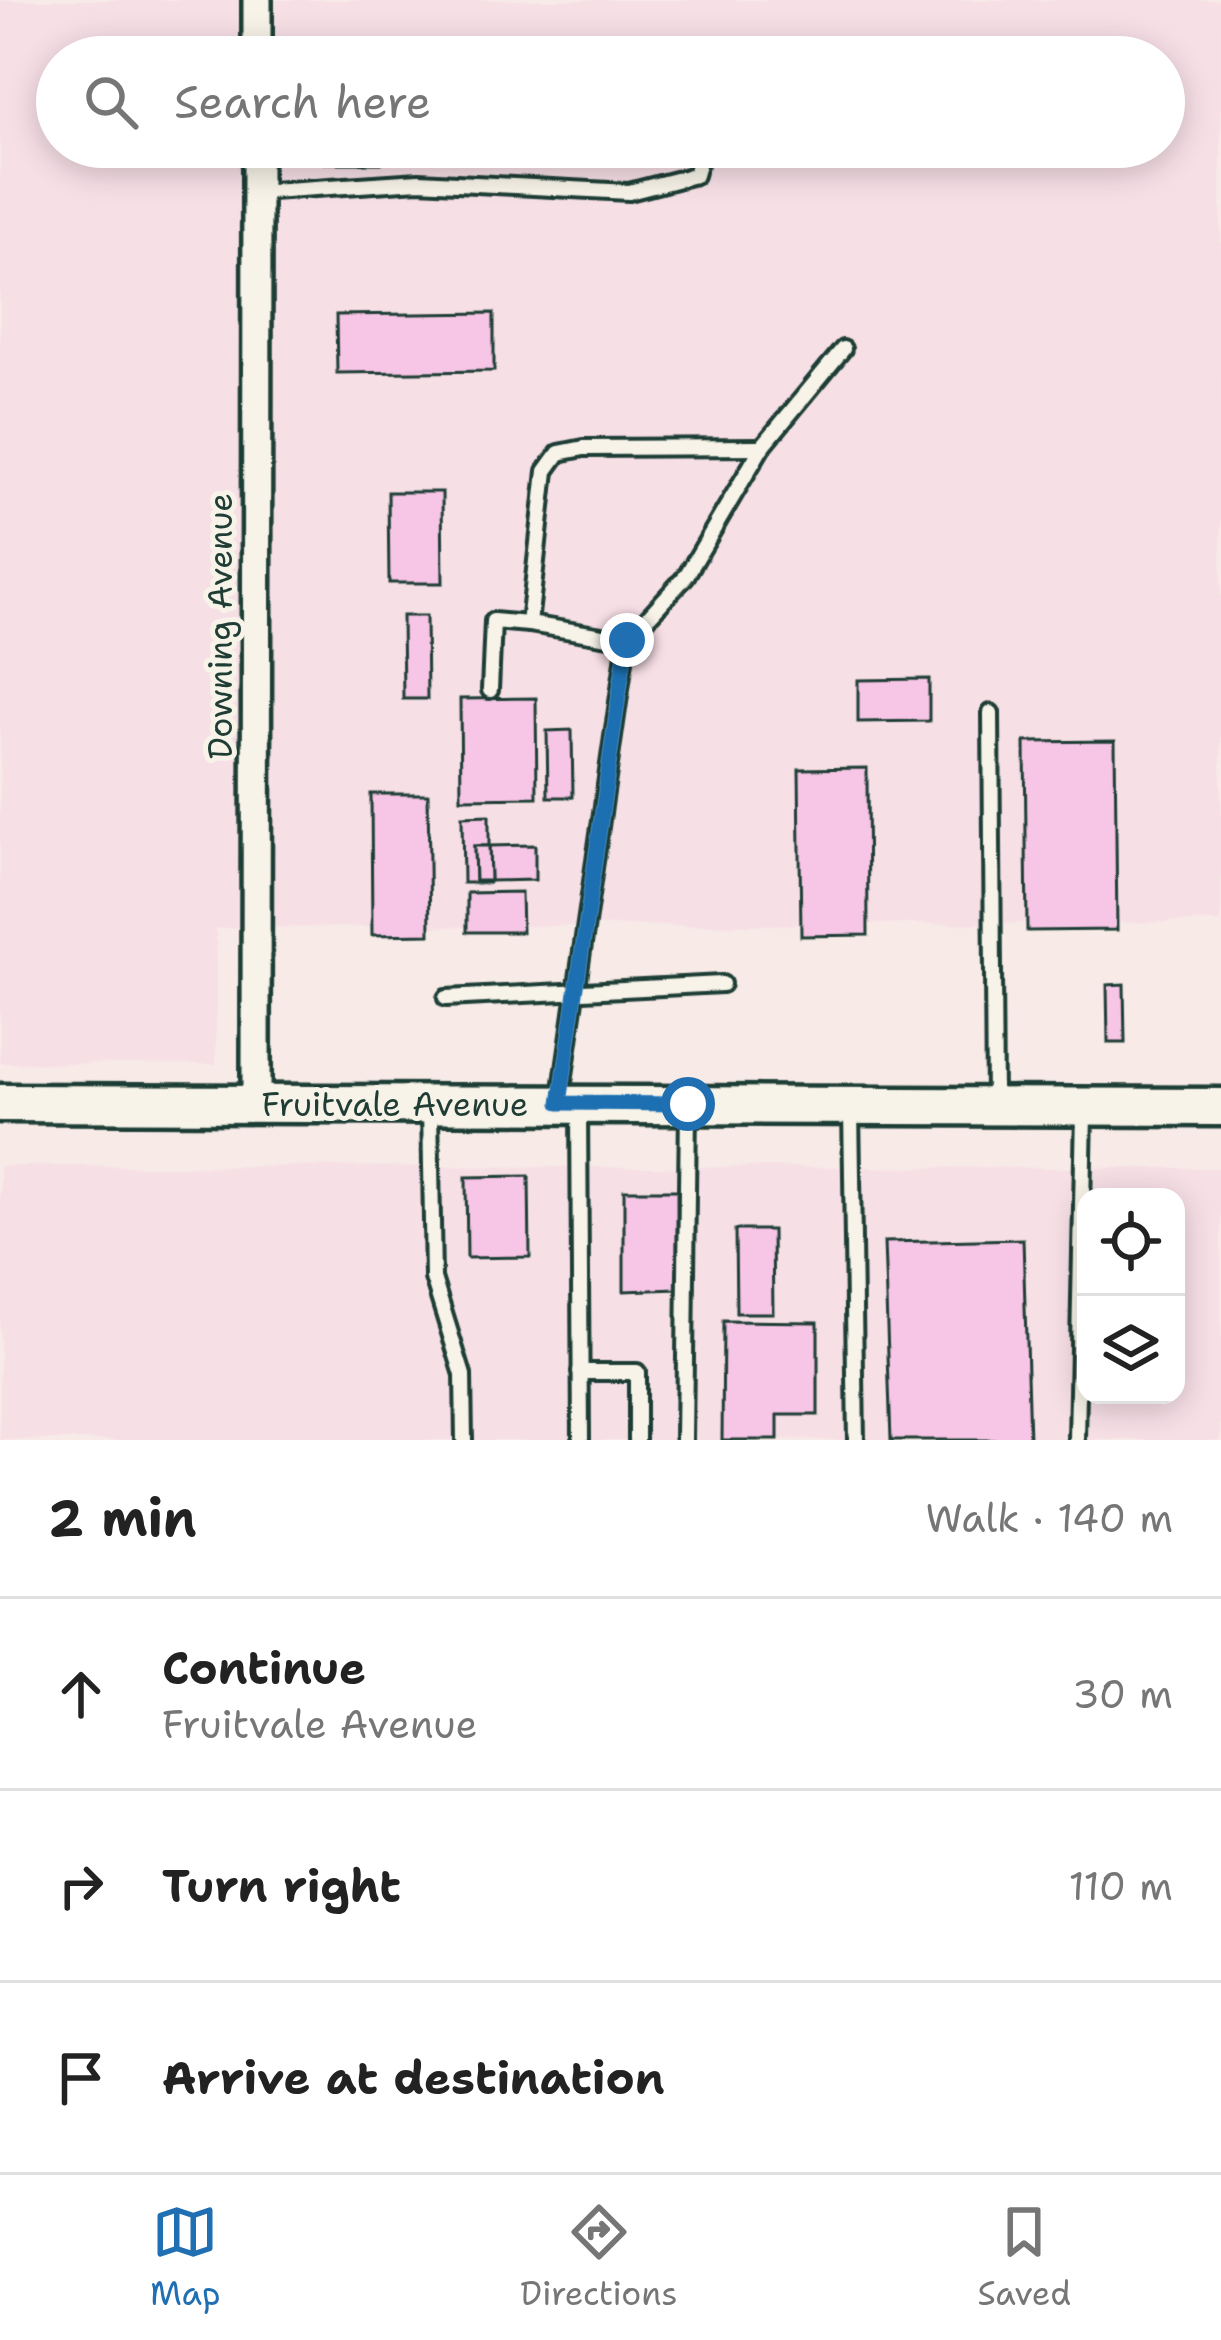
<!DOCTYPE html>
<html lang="en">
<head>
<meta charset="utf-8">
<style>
  body { margin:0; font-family:"Shantell Sans",sans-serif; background:#f2f2f2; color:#222 }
  .controls { position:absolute; right:36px; bottom:36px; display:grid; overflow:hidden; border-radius:24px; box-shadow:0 6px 30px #0003 }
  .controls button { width:108px; height:108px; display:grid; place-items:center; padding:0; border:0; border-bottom:3px solid #e0e0e0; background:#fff; color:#222; font:60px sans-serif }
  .stop { position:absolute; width:36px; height:36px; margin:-27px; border:9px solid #1f6fb2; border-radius:50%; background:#fff }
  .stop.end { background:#1f6fb2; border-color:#fff; box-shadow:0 3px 12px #0008 }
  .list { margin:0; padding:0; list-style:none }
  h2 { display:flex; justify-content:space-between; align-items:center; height:156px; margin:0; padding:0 48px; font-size:51px }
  h2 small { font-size:39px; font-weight:400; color:#767676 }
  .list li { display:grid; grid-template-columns:78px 1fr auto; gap:36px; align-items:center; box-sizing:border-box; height:192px; padding:0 48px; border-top:3px solid #e0e0e0 }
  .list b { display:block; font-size:45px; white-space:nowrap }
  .list p { margin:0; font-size:39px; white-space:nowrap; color:#767676 }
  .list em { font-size:39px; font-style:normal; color:#767676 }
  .icon { flex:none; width:66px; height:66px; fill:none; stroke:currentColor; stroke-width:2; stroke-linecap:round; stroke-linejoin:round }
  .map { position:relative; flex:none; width:1221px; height:1440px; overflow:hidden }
  .search { position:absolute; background:#fff; box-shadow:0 6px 30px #0003; left:36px; right:36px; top:36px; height:132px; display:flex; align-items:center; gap:30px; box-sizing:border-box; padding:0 42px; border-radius:66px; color:#767676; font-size:45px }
  .sheet { height:732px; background:#fff }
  nav { display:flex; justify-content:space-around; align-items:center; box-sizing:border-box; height:168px; border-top:3px solid #e0e0e0; background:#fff; font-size:33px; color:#767676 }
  nav a { display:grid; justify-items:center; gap:6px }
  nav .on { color:#1f6fb2 }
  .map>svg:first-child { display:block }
  .built { fill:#f7dfe6; fill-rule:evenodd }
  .building { fill:#f7c5e5; stroke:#1f3d34; stroke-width:3 }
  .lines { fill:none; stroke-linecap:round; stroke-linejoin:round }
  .service-casing { stroke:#1f3d34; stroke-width:22 }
  .minor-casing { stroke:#1f3d34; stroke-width:36 }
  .secondary-casing { stroke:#1f3d34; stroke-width:45 }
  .service { stroke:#f7f3e8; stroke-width:14 }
  .minor { stroke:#f7f3e8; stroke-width:27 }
  .secondary { stroke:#f7f3e8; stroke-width:36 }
  .route { stroke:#1f6fb2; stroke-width:15 }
  .labels { text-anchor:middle; stroke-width:10; stroke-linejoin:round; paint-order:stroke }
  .street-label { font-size:33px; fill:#1f3d34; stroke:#f7f3e8 }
</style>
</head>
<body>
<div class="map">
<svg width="1221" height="1440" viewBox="0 0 1221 1440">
  <rect width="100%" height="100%" fill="#f7eae7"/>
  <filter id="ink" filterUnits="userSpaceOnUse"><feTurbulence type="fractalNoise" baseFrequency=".00833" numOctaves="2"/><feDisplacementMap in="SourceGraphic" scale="24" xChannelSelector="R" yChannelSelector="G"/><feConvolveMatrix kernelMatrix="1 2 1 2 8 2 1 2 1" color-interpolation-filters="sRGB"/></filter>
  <g filter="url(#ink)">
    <!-- built -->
    <g class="built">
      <path d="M0,0h1221v922l-1005,6v136l-216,-1zM57,57h1107v90h-1107z"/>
      <path d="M0,1166l1221,2v272h-1221zM1086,1197h90v198h-90z"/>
    </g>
    <!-- building -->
    <g class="building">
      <rect x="324" y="147" width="57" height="16"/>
      <polygon points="520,147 681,147 681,150 520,152"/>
      <polygon points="494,313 494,371 337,373 336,315"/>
      <polygon points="388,492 442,492 443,583 389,583"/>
      <polygon points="402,616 426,616 427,699 403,699"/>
      <polygon points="929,679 929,721 858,722 858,680"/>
      <polygon points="536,698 537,797 461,798 460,699"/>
      <polygon points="572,730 573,797 548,797 547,731"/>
      <polygon points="1115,741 1117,930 1027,931 1025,742"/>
      <polygon points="867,768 868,935 801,936 799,769"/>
      <polygon points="371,794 428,794 430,934 372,935"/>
      <polygon points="489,815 489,846 474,846 475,881 490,883 463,883 462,816"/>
      <polygon points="535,845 535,880 490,881 489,846"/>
      <polygon points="474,846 489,846 490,881 475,881"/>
      <polygon points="521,892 522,932 467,932 467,893"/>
      <polygon points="1124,984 1125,1043 1108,1043 1107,985"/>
      <polygon points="529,1176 530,1257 467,1258 466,1177"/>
      <polygon points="624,1190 677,1190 678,1289 624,1291"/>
      <polygon points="735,1230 772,1230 773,1313 736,1313"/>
      <polygon points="1023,1239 1029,1440 891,1440 884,1242"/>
      <polygon points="723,1321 818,1322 818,1415 778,1415 778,1440 722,1440"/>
    </g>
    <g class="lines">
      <defs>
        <g id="service">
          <polyline points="256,192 419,181 629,192 695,175 703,147"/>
          <polyline points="627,640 529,624 546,471 559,453 584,448 762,447"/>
          <polyline points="490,690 493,621 529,624"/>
          <polyline points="991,713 994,1101"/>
          <polyline points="446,998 722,984"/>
          <polyline points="560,1103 627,640 686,576 762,447 843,349"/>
          <polyline points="430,1108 433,1278 463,1375 464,1440"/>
          <polyline points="579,1108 581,1440"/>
          <polyline points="851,1109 856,1440"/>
          <polyline points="580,1372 637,1372 637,1440"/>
          <polyline points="684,1440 688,1109"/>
          <polyline points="1077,1440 1084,1112"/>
        </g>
        <g id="minor">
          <polyline points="257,0 257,57"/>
          <polyline points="256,1104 257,147"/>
        </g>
        <polyline id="secondary" points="0,1103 1221,1107"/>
      </defs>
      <!-- service casing -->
      <use href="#service" class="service-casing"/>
      <!-- minor casing -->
      <use href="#minor" class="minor-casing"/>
      <!-- secondary casing -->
      <use href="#secondary" class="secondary-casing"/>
      <!-- service -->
      <use href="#service" class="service"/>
      <!-- minor -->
      <use href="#minor" class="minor"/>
      <!-- secondary -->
      <use href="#secondary" class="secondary"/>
    </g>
  </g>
  <g class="lines" filter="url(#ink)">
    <!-- route -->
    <polyline class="route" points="627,640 560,1103 688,1104"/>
  </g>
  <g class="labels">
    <!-- street labels -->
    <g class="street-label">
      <text transform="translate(220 626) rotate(-90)" y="12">Downing Avenue</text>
      <text x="395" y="1116">Fruitvale Avenue</text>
    </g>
  </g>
</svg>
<div class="controls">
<button><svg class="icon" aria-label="locate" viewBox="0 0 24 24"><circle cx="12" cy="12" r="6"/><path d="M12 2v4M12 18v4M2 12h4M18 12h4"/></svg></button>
<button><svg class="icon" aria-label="layers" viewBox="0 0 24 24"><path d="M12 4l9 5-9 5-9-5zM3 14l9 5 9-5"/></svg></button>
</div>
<div class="stop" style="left:688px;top:1104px"></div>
<div class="stop end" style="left:627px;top:640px"></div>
<div class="search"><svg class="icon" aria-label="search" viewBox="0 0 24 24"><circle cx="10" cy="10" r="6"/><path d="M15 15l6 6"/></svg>Search here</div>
</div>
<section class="sheet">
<h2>2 min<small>Walk · 140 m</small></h2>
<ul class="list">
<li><svg class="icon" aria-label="ahead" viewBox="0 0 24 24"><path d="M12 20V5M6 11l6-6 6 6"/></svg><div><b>Continue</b><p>Fruitvale Avenue</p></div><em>30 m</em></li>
<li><svg class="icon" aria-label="right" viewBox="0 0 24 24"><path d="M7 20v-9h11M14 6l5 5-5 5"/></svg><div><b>Turn right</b></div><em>110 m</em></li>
<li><svg class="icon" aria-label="arrive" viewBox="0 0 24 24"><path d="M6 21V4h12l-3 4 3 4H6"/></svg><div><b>Arrive at destination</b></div></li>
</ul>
</section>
<nav>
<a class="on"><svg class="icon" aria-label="map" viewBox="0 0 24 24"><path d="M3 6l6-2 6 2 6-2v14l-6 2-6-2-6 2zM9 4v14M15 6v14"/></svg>Map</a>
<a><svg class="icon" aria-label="directions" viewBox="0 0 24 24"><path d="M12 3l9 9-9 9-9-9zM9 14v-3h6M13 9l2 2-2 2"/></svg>Directions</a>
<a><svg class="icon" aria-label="saved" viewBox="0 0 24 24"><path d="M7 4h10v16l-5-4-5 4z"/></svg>Saved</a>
</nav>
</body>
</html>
